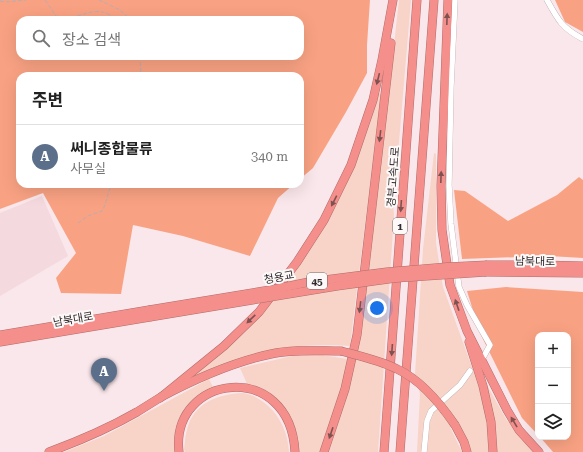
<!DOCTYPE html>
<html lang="ko">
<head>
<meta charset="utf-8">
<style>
  body { margin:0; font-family:"Roboto Serif","Noto Sans KR",serif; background:#f2f2f2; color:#222 }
  .controls { position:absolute; right:12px; bottom:12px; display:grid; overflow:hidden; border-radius:8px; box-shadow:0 4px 16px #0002 }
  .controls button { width:36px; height:36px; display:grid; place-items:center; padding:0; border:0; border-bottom:1px solid #e0e0e0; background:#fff; color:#222; font:20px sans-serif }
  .you { position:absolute; left:377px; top:308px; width:14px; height:14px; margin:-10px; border:3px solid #fff; border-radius:50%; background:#1a73e8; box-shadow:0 0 0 6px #1a73e833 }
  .badge { display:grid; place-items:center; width:26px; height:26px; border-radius:50%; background:#4157ca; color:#fff; font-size:13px; font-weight:700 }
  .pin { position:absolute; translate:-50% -33px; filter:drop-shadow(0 1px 2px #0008) }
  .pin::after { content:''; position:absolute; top:21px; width:14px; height:12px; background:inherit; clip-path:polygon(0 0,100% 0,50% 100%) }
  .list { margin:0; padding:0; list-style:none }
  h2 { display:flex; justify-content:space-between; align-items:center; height:52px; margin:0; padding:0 16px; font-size:17px }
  h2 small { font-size:13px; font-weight:400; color:#767676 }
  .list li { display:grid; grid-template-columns:26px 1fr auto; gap:12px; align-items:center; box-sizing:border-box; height:64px; padding:0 16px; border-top:1px solid #e0e0e0 }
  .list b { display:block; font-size:15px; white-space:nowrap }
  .list p { margin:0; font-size:13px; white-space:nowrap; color:#767676 }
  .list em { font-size:13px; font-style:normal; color:#767676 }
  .icon { flex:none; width:22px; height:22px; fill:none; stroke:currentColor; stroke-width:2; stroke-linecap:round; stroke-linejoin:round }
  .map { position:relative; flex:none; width:583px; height:452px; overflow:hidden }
  .search { position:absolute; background:#fff; box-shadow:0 4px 16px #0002; left:16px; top:16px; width:288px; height:44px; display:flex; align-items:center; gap:10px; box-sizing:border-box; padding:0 14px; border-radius:12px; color:#767676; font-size:15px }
  .panel { position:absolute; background:#fff; box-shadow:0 4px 16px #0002; left:16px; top:72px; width:288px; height:116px; border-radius:12px }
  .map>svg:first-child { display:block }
  .built { fill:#f4d9de }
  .green { fill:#f7d4c7 }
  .forest { fill:#f9a283; fill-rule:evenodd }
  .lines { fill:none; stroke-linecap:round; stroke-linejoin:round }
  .minor-casing { stroke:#b2a1a4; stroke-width:6 }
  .highway-casing { stroke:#b06c6a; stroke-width:9 }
  .path { stroke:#bbacaf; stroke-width:1; stroke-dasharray:4 2; stroke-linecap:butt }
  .minor { stroke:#fff; stroke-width:5.5 }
  .highway { stroke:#f58f8c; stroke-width:8 }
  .highway-bridge-casing { stroke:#b06c6a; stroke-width:9; stroke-linecap:butt }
  .highway-bridge { stroke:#f58f8c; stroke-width:8 }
  .oneway { fill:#7f5252 }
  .labels { text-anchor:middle; stroke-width:4; stroke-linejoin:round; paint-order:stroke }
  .shield { fill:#fdf9f9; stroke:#6e686a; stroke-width:1 }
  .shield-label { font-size:10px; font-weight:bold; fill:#312a2c }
  .street-label { font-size:11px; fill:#312a2c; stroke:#fdf9f9 }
</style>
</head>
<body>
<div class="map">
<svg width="583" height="452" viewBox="0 0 583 452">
  <rect width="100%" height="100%" fill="#fae7eb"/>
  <!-- built -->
  <polygon class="built" points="42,196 68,256 0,296 0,213"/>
  <!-- green -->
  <g class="green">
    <path d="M399,0h12l-13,153c-5,24 -6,38 -4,62l-16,237h-49l22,-72 5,-21 22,-170z"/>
    <path d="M380,93l1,2 -31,251c-54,-5 -105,7 -155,30l-2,-1 66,-58 94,-150 16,-42 9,-31z"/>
    <polygon points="434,153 436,154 436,243 443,287 478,384 486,416 489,452 472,452 458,424 450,427 462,452 417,452 420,394 415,374 423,249"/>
    <path d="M322,355l25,4 -6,30 -21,63h-22c0,-18 -12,-49 -29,-58 -7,-3 -14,-5 -21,-8l-8,-18 52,-12z"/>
    <polygon points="209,379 214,389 196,398 183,413 175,435 175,452 64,452 104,436"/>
    <polygon points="487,385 506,419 533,452 496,452 495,425"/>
    <path d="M243,393c4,1 10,2 14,5 20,11 31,32 32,54h-104l-1,-3c1,-6 1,-13 3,-19 6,-27 31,-36 56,-37z"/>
  </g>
  <!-- forest -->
  <g class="forest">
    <path d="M0,0h370l-3,45v28l-21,39 -33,56 -13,11v-103h-280v108h274l-16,14 -28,58 -67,-20 -50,-11 -12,69 -60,-1 -5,-15 20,-25 -33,-60 -43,16zM20,20h280v36h-280z"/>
    <polygon points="555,0 583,0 583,32 565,22"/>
    <polygon points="579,177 583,180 583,258 549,256 462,259 454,190 465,191 508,221 557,195"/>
    <polygon points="506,287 583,292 583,452 553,452 540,437 568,437 568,335 538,335 538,435 522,418 480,333 467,291"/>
  </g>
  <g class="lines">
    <defs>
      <g id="minor">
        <polyline points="455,0 451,87 449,185 451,224 459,287 467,305 490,345 484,356"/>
        <path d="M547,0c11,20 15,28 36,39"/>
        <polyline points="424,452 427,421 431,411 460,385 470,371"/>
      </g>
      <g id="highway">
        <polyline points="448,0 441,186 442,230 450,285 467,331 507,410 519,430 539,452"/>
        <polyline points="487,265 540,265 583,266"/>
        <polyline points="486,272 583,273"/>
        <polyline points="0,335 149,310"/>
        <polyline points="0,342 150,317"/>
        <polyline points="469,342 483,386 491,422 493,452"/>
        <polyline points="160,398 224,346 259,312 297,262 324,220 351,165 373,100 382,60 393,0"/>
        <polyline points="455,425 464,442 467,452"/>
        <path d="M49,452c30,-11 60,-24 88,-40 8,-5 16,-10 24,-15 34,-18 72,-35 110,-43 22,-5 47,-3 70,-3"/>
        <path d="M179,452c-9,-78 111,-94 116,0"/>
        <polyline points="324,452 345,389 357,335 391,43"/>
        <polyline points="384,452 417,0"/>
        <polyline points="400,452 434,0"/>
      </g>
    </defs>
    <!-- minor casing -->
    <use href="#minor" class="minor-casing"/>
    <!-- highway casing -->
    <use href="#highway" class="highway-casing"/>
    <!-- path -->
    <g class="path">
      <path d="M45,0l11,16 4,3c19,1 38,-18 56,1"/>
      <polyline points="99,0 120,10 131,20"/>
      <polyline points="0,1 7,2 26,0"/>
      <polyline points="140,56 141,76"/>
      <polyline points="78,223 88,216 102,211 105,205 111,184"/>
    </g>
    <!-- minor -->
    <use href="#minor" class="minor"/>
    <!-- highway -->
    <use href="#highway" class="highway"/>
    <defs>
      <g id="highway-bridge">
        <polyline points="149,310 270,290 309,282 387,272 447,267 487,265"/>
        <polyline points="150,317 337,286 396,278 486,272"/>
        <path d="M341,351c19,5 38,9 56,18 24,11 43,34 58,56"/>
      </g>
    </defs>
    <!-- highway-bridge casing -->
    <use href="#highway-bridge" class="highway-bridge-casing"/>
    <!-- highway-bridge -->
    <use href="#highway-bridge" class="highway-bridge"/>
  </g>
  <!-- one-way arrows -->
  <defs><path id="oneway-solid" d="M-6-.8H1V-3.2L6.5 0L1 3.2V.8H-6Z"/></defs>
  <g class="oneway">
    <use href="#oneway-solid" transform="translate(447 19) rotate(-88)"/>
    <use href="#oneway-solid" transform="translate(378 79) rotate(104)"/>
    <use href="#oneway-solid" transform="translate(380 136) rotate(97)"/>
    <use href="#oneway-solid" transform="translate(441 177) rotate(-88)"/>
    <use href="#oneway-solid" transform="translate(334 201) rotate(117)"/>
    <use href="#oneway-solid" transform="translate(401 206) rotate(94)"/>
    <use href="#oneway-solid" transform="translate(457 305) rotate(-109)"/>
    <use href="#oneway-solid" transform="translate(360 307) rotate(97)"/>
    <use href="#oneway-solid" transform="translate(251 319) rotate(136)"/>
    <use href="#oneway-solid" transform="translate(392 350) rotate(94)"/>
    <use href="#oneway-solid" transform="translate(514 422) rotate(-121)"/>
    <use href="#oneway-solid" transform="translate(331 433) rotate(109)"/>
  </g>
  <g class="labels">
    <!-- shield labels -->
    <g class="shield">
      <rect x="393" y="218" width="14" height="16" rx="3"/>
      <rect x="307" y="273" width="20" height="16" rx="3"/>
    </g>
    <g class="shield-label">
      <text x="400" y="230">1</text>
      <text x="317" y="285">45</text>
    </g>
    <!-- street labels -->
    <g class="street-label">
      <text transform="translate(393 177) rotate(-86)" y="4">경부고속도로</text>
      <text transform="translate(535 261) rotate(1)" y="4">남북대로</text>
      <text transform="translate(279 277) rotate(-11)" y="4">청용교</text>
      <text transform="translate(73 319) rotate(-10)" y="4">남북대로</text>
    </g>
  </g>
</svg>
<div class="controls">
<button>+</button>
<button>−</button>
<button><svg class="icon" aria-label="layers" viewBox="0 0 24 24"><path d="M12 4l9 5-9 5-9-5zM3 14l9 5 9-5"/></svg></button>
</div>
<div class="you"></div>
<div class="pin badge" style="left:104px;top:391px;background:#5c6f8a">A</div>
<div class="search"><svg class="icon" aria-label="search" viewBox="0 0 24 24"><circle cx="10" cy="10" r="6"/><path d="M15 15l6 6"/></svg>장소 검색</div>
<section class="panel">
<h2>주변<small></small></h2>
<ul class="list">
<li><span class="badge" style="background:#5c6f8a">A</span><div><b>써니종합물류</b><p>사무실</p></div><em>340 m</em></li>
</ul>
</section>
</div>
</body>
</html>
